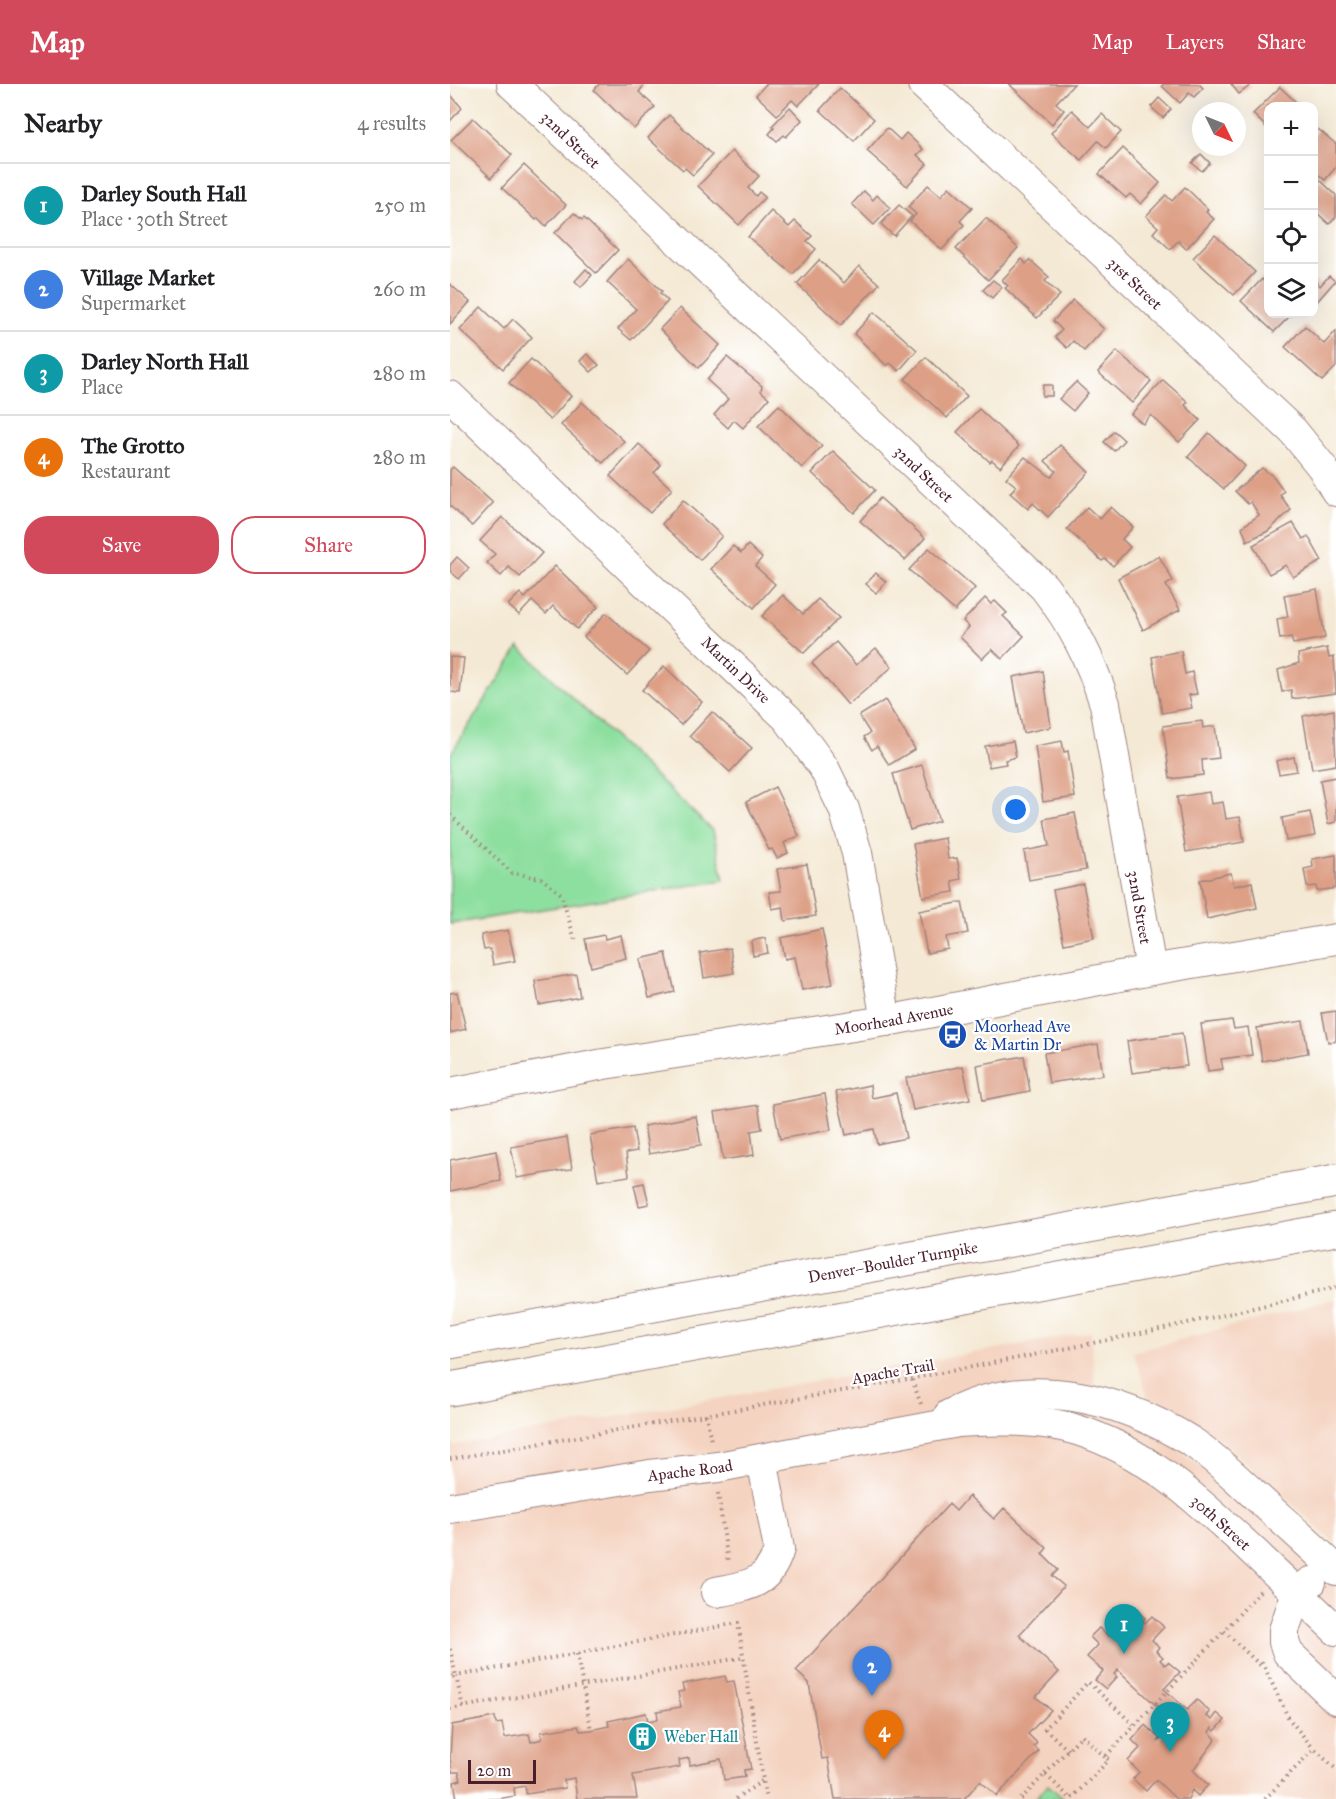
<!DOCTYPE html>
<html lang="en">
<head>
<meta charset="utf-8">
<style>
  body { margin:0; font-family:"IM FELL Great Primer",serif; background:#f2f2f2; color:#202124 }
  .controls { position:absolute; right:18px; top:18px; display:grid; overflow:hidden; border-radius:12px; box-shadow:0 6px 24px #0002 }
  .controls button { width:54px; height:54px; display:grid; place-items:center; padding:0; border:0; border-bottom:2px solid #e0e0e0; background:#fff; color:#202124; font:30px sans-serif }
  .compass { position:absolute; left:742px; top:18px; width:54px; height:54px; border-radius:50%; background:#fff; box-shadow:0 6px 24px #0002; rotate:133deg }
  .scale { position:absolute; left:18px; bottom:15px; width:68px; box-sizing:border-box; padding-left:6px; border:3px solid #4a1f2b; border-top:0; font-size:16px; line-height:21px; white-space:nowrap; color:#4a1f2b; -webkit-text-stroke:4px #fff; paint-order:stroke }
  .you { position:absolute; left:566px; top:726px; width:21px; height:21px; margin:-15px; border:4px solid #fff; border-radius:50%; background:#1a73e8; box-shadow:0 0 0 9px #1a73e833 }
  .badge { display:grid; place-items:center; width:39px; height:39px; border-radius:50%; background:#d1495b; color:#fff; font-size:20px; font-weight:700 }
  .pin { position:absolute; translate:-50% -50px; filter:drop-shadow(0 2px 3px #0008) }
  .pin::after { content:''; position:absolute; top:32px; width:21px; height:18px; background:inherit; clip-path:polygon(0 0,100% 0,50% 100%) }
  .list { margin:0; padding:0; list-style:none }
  h2 { display:flex; justify-content:space-between; align-items:center; height:78px; margin:0; padding:0 24px; font-size:26px }
  h2 small { font-size:20px; font-weight:400; color:#757577 }
  .list li { display:grid; grid-template-columns:39px 1fr auto; gap:18px; align-items:center; box-sizing:border-box; height:84px; padding:0 24px; border-top:2px solid #e0e0e0 }
  .list b { display:block; font-size:22px; white-space:nowrap }
  .list p { margin:0; font-size:20px; white-space:nowrap; color:#757577 }
  .list em { font-size:20px; font-style:normal; color:#757577 }
  .actions { display:flex; gap:12px; padding:18px 24px }
  .actions a { flex:1; padding:14px 0; border:2px solid #d1495b; border-radius:24px; text-align:center; font-size:21px; color:#d1495b }
  .actions .main { background:#d1495b; color:#fff }
  .icon { flex:none; width:33px; height:33px; fill:none; stroke:currentColor; stroke-width:2; stroke-linecap:round; stroke-linejoin:round }
  .map { position:relative; flex:none; width:886px; height:1715px; overflow:hidden }
  header { display:flex; align-items:center; gap:36px; box-sizing:border-box; height:84px; padding:0 30px; background:#d1495b; color:#fff }
  header strong { font-size:28px }
  nav { display:flex; gap:33px; margin-inline-start:auto; font-size:21px }
  main { display:flex }
  aside { flex:1; background:#fff }
  .map>svg:first-child { display:block }
  .built { fill:#f4d3c0 }
  .green { fill:#8ddf9f; stroke:#6c7f65; stroke-width:1.5 }
  .building { fill:#dd9f85 }
  .lines { fill:none; stroke-linecap:round; stroke-linejoin:round }
  .minor-casing { stroke:#9f8480; stroke-width:32 }
  .highway-casing { stroke:#9f8480; stroke-width:35 }
  .path { stroke:#9f8480; stroke-width:4; stroke-dasharray:1.5 4.5; stroke-linecap:butt }
  .minor { stroke:#fff; stroke-width:30 }
  .highway { stroke:#fff; stroke-width:33 }
  .labels { text-anchor:middle; stroke-width:4.5; stroke-linejoin:round; paint-order:stroke }
  .street-label { font-size:16px; fill:#4a1f2b; stroke:#fff }
  .transit-label { font-size:16px; fill:#164399; stroke:#fff; text-anchor:start }
  .culture-label { font-size:16px; fill:#0d838f; stroke:#fff; text-anchor:start }
</style>
</head>
<body>
<header>
<strong>Map</strong>
<nav><a>Map</a><a>Layers</a><a>Share</a></nav>
</header>
<main>
<aside>
<h2>Nearby<small>4 results</small></h2>
<ul class="list">
<li><span class="badge" style="background:#0f9aa8">1</span><div><b>Darley South Hall</b><p>Place · 30th Street</p></div><em>250 m</em></li>
<li><span class="badge" style="background:#3f7fe0">2</span><div><b>Village Market</b><p>Supermarket</p></div><em>260 m</em></li>
<li><span class="badge" style="background:#0f9aa8">3</span><div><b>Darley North Hall</b><p>Place</p></div><em>280 m</em></li>
<li><span class="badge" style="background:#e8710a">4</span><div><b>The Grotto</b><p>Restaurant</p></div><em>280 m</em></li>
</ul>
<div class="actions"><a class="main">Save</a><a>Share</a></div>
</aside>
<div class="map">
<svg width="886" height="1715" viewBox="0 0 886 1715">
  <rect width="100%" height="100%" fill="#fff"/>
  <filter id="ink" filterUnits="userSpaceOnUse"><feTurbulence type="fractalNoise" baseFrequency=".0167" numOctaves="2"/><feDisplacementMap in="SourceGraphic" scale="12" xChannelSelector="R" yChannelSelector="G"/><feConvolveMatrix kernelMatrix="1 2 1 2 8 2 1 2 1" color-interpolation-filters="sRGB"/></filter>
  <filter id="wash" filterUnits="userSpaceOnUse"><feTurbulence type="fractalNoise" baseFrequency=".008" numOctaves="4" result="noise"/><feDisplacementMap in="SourceGraphic" scale="24" xChannelSelector="R" yChannelSelector="G"/><feGaussianBlur stdDeviation="1.35" result="paint"/><feColorMatrix in="noise" values="0 0 0 0 0 0 0 0 0 0 0 0 0 0 0 0 0 1.4 0 .05"/><feComposite in="paint" operator="in"/></filter>
  <g filter="url(#wash)">
    <rect width="100%" height="100%" fill="#f4e9d4"/>
    <!-- built -->
    <g class="built">
      <polygon points="886,1215 886,1460 767,1353 700,1318 683,1268"/>
      <polygon points="641,1248 645,1306 886,1479 886,1715 0,1715 0,1362"/>
    </g>
    <!-- green -->
    <g class="green">
      <polygon points="69,563 263,747 274,796 0,840 0,671"/>
      <polygon points="598,1701 614,1715 585,1715"/>
    </g>
    <g id="blocks">
      <!-- building -->
      <g class="building">
        <polygon points="149,0 195,0 189,8 205,23 184,45 144,6"/>
        <polygon points="316,0 369,0 348,22 342,16 327,31 306,11"/>
        <polygon points="559,0 624,0 606,19 614,26 602,40"/>
        <polygon points="713,0 749,0 753,4 744,13 739,9 730,19 712,2"/>
        <polygon points="781,0 802,0 789,10"/>
        <polygon points="830,3 850,22 818,22 818,45 803,30"/>
        <polygon points="390,4 424,35 404,57 370,26"/>
        <polygon points="0,10 12,24 0,37"/>
        <polygon points="709,14 721,25 713,34 701,23"/>
        <polygon points="340,23 352,36 336,53 334,51 327,57 319,50 324,44 322,42"/>
        <polygon points="622,26 640,43 652,30 671,48 656,64 648,57 631,76 601,49"/>
        <polygon points="219,31 262,71 243,91 235,84 233,86 198,54"/>
        <polygon points="23,34 62,71 41,94 1,56"/>
        <polygon points="437,44 450,56 456,49 473,65 467,71 477,80 457,102 417,67"/>
        <polygon points="868,45 886,60 886,83 875,96 864,87 864,50"/>
        <polygon points="673,64 710,99 691,120 680,110 676,114 649,90"/>
        <polygon points="282,67 309,92 298,104 306,112 309,108 315,113 289,141 248,102"/>
        <polygon points="751,70 760,79 752,87 742,79"/>
        <polygon points="74,81 116,121 96,142 88,134 86,136 52,104"/>
        <polygon points="869,95 886,111 886,133 879,140 865,127 864,129 864,102"/>
        <polygon points="478,101 491,112 499,103 522,124 510,137 514,141 492,166 460,137 466,130 458,123"/>
        <polygon points="735,103 758,125 756,128 764,135 736,165 728,157 720,165 703,149 708,143 696,132 716,111 722,117"/>
        <polygon points="414,107 423,116 427,111 440,124 424,141 402,120"/>
        <polygon points="449,121 462,132 444,152 431,140"/>
        <polygon points="321,127 339,143 345,137 362,152 357,157 366,165 343,190 298,153"/>
        <polygon points="124,129 132,136 134,134 168,166 146,189 105,149"/>
        <polygon points="536,134 568,164 538,196 506,165"/>
        <polygon points="765,151 805,188 784,211 743,174"/>
        <polygon points="178,175 212,207 210,209 218,217 181,256 168,245 186,225 157,198"/>
        <polygon points="572,175 576,180 580,176 599,193 595,197 610,211 587,234 555,204 558,202 552,196"/>
        <polygon points="369,176 394,199 409,182 429,200 391,241 347,200"/>
        <polygon points="136,185 142,191 131,203 125,197"/>
        <polygon points="879,192 885,197 864,221 864,196 870,202"/>
        <polygon points="812,195 818,202 818,230 842,230 824,248 791,217"/>
        <polygon points="543,196 552,203 542,214 533,206"/>
        <polygon points="0,200 20,218 0,240"/>
        <polygon points="623,216 654,245 634,267 623,257 617,264 605,253 612,246 603,237"/>
        <polygon points="31,223 54,245 63,235 82,253 53,285 10,246"/>
        <polygon points="230,224 270,261 249,284 210,245"/>
        <polygon points="424,228 467,266 449,287 440,279 437,282 404,250"/>
        <polygon points="855,242 874,260 886,247 886,283 872,297 835,263"/>
        <polygon points="667,267 701,297 682,319 648,288"/>
        <polygon points="137,270 149,281 141,288 130,277"/>
        <polygon points="277,273 312,302 311,307 319,314 293,344 284,336 278,344 264,331 278,315 257,296"/>
        <polygon points="476,273 517,312 497,334 455,295"/>
        <polygon points="81,275 121,312 100,336 59,299"/>
        <polygon points="713,296 738,318 735,321 750,336 729,358 701,331 693,340 681,330"/>
        <polygon points="626,298 638,309 623,327 609,315"/>
        <polygon points="593,301 602,301 602,312 592,312"/>
        <polygon points="132,318 174,357 153,379 111,341"/>
        <polygon points="329,321 372,362 352,384 308,342"/>
        <polygon points="529,325 569,362 550,383 542,376 540,378 507,348"/>
        <polygon points="664,347 674,356 664,367 654,358"/>
        <polygon points="759,349 795,382 774,405 738,373"/>
        <polygon points="189,360 211,381 204,389 222,405 200,429 160,392"/>
        <polygon points="610,361 639,388 598,433 583,419 578,425 560,409 566,402 556,394 575,373 601,393 606,387 595,377"/>
        <polygon points="383,367 425,406 404,429 362,389"/>
        <polygon points="3,383 43,419 22,442 0,422 0,386"/>
        <polygon points="812,384 824,393 834,407 830,411 841,426 818,447 797,457 792,443 809,431 801,418 798,420 785,407"/>
        <polygon points="430,414 475,454 455,476 410,437"/>
        <polygon points="233,416 272,452 250,476 212,440"/>
        <polygon points="637,423 650,435 661,423 683,443 672,455 680,463 663,482 655,475 652,477 617,445"/>
        <polygon points="52,433 92,469 70,493 59,483 51,492 37,479 45,470 30,457"/>
        <polygon points="843,439 853,455 858,452 872,477 843,493 836,481 819,490 803,461"/>
        <polygon points="298,461 312,474 305,482 325,500 304,524 261,485 283,462 291,469"/>
        <polygon points="479,464 525,504 505,527 459,486"/>
        <polygon points="709,472 723,497 716,501 730,526 693,546 668,494"/>
        <polygon points="7,473 19,484 9,495 0,487 0,481"/>
        <polygon points="105,482 148,523 127,545 103,522 96,530 82,517 69,531 58,521 70,509 75,514"/>
        <polygon points="426,489 436,498 426,509 416,500"/>
        <polygon points="867,505 875,554 843,560 841,553 830,555 827,535 838,533 834,511"/>
        <polygon points="333,511 353,530 368,515 389,534 354,569 312,532"/>
        <polygon points="535,514 541,520 545,517 557,529 553,532 574,552 552,575 542,565 532,575 510,553 519,543 513,537"/>
        <polygon points="156,529 199,567 177,591 134,553"/>
        <polygon points="386,558 406,581 426,564 442,583 398,621 362,579"/>
        <polygon points="877,564 879,574 884,573 886,609 842,615 841,606 832,608 828,586 849,579 848,570"/>
        <polygon points="731,567 735,590 742,588 747,610 739,611 742,624 712,629 702,573"/>
        <polygon points="0,573 14,574 10,609 0,608"/>
        <polygon points="214,582 252,618 231,641 192,606"/>
        <polygon points="593,587 601,643 573,649 563,593"/>
        <polygon points="435,616 465,665 439,681 427,662 422,666 414,653 420,649 409,632"/>
        <polygon points="884,626 886,681 862,685 853,632"/>
        <polygon points="262,628 302,664 280,688 240,652"/>
        <polygon points="752,637 753,644 765,642 769,674 752,676 753,691 720,695 713,642"/>
        <polygon points="563,657 566,673 555,676 556,680 539,683 535,662"/>
        <polygon points="612,657 614,668 618,667 625,713 593,718 585,662"/>
        <polygon points="844,673 847,687 829,690 826,677"/>
        <polygon points="472,681 489,737 460,746 443,690"/>
        <polygon points="886,693 886,738 878,740 870,696"/>
        <polygon points="325,703 349,752 334,759 338,769 327,774 322,765 319,766 296,718"/>
        <polygon points="759,708 761,720 773,718 776,735 790,733 794,758 736,768 727,713"/>
        <polygon points="860,728 865,752 836,757 832,734"/>
        <polygon points="625,729 636,786 579,796 574,767 599,762 594,735"/>
        <polygon points="495,754 498,775 507,774 511,795 502,797 504,808 473,813 463,760"/>
        <polygon points="886,771 886,804 867,807 866,802 857,803 854,785 863,783 862,775"/>
        <polygon points="357,780 366,832 335,837 333,823 322,825 319,808 331,807 327,785"/>
        <polygon points="781,789 784,802 802,798 807,824 757,835 750,796"/>
        <polygon points="633,800 644,854 614,860 603,806"/>
        <polygon points="512,818 518,849 496,853 498,865 477,869 469,827"/>
        <polygon points="372,845 383,900 352,906 345,873 335,875 331,854"/>
        <polygon points="58,846 65,877 43,881 40,865 34,866 31,851"/>
        <polygon points="154,851 155,855 171,851 176,874 141,883 135,855"/>
        <polygon points="315,854 318,869 303,872 301,857"/>
        <polygon points="280,864 284,889 254,894 250,869"/>
        <polygon points="216,869 225,908 199,914 190,875"/>
        <polygon points="126,890 130,913 89,921 85,897"/>
        <polygon points="7,908 16,945 0,949 0,909"/>
        <polygon points="886,927 886,957 878,958 872,929"/>
        <polygon points="782,936 784,945 798,943 802,971 771,975 773,985 758,987 751,940"/>
        <polygon points="853,937 858,969 812,977 807,944"/>
        <polygon points="732,949 737,982 682,989 677,957"/>
        <polygon points="648,960 653,991 599,999 594,969"/>
        <polygon points="574,972 580,1007 533,1016 527,981"/>
        <polygon points="513,982 520,1015 463,1026 456,994"/>
        <polygon points="420,1001 422,1014 446,1009 456,1054 427,1060 424,1045 396,1051 386,1008"/>
        <polygon points="375,1010 381,1046 330,1055 323,1020"/>
        <polygon points="308,1021 312,1045 301,1047 304,1071 273,1076 265,1028"/>
        <polygon points="246,1032 251,1061 199,1070 194,1042"/>
        <polygon points="183,1044 187,1067 176,1069 179,1092 148,1097 140,1051"/>
        <polygon points="117,1053 122,1085 67,1094 61,1063"/>
        <polygon points="46,1067 51,1097 0,1107 0,1076"/>
        <polygon points="194,1099 199,1120 189,1122 184,1101"/>
        <polygon points="519,1412 544,1435 554,1424 597,1464 592,1470 608,1486 602,1492 614,1502 569,1551 609,1588 586,1613 601,1626 578,1650 587,1659 584,1662 589,1667 547,1712 530,1697 514,1715 385,1715 378,1674 372,1675 359,1599 346,1587 499,1420 506,1427"/>
        <polygon points="684,1524 695,1534 693,1537 695,1539 702,1532 714,1543 702,1556 709,1563 706,1567 713,1573 710,1576 715,1581 718,1578 730,1588 714,1605 737,1626 747,1616 760,1628 757,1632 762,1636 767,1629 775,1636 765,1647 762,1644 759,1648 766,1655 743,1686 758,1701 748,1712 742,1706 738,1715 726,1715 706,1696 696,1707 683,1695 689,1688 678,1677 690,1664 682,1656 695,1641 709,1654 708,1658 725,1639 668,1586 664,1590 667,1593 656,1605 645,1596 653,1587 637,1573 648,1561 640,1553 649,1544 659,1552"/>
        <polygon points="275,1592 277,1598 284,1597 301,1685 294,1686 295,1693 274,1696 271,1675 240,1681 239,1674 229,1676 230,1683 183,1691 187,1715 127,1715 124,1694 114,1696 115,1704 76,1710 75,1702 64,1704 65,1712 47,1715 7,1715 4,1698 11,1696 9,1688 2,1688 0,1674 2,1641 45,1633 46,1640 52,1639 55,1654 79,1650 81,1658 92,1655 91,1648 128,1642 130,1647 141,1646 159,1642 158,1637 196,1629 198,1637 208,1635 207,1627 231,1623 228,1608 234,1607 232,1600"/>
      </g>
    </g>
  </g>
  <g filter="url(#ink)">
    <use href="#blocks" fill-opacity="0" stroke="#9f8480" stroke-width="1.5"/>
    <g class="lines">
      <defs>
        <g id="minor">
          <path id="s1" d="M62,0l532,503c30,39 46,71 61,117l46,266"/>
          <path id="s2" d="M473,0l370,347 29,36 14,24"/>
          <path id="s3" d="M0,312l338,323 36,49 20,41 13,44 29,168"/>
          <path id="s4" d="M0,1009l154,-29 282,-43 265,-51 185,-31"/>
          <path d="M499,1331c80,-42 169,-18 243,27 24,16 45,37 66,56 26,24 53,47 78,72"/>
          <path id="s5" d="M0,1424l200,-33 68,-8 240,-45c39,-2 81,-4 119,8 67,21 115,65 165,111 32,30 63,59 94,89"/>
          <polyline points="861,1498 847,1508 834,1546 834,1558 838,1569 886,1615"/>
          <path d="M266,1508c32,-6 53,-8 63,-43l-17,-90"/>
        </g>
        <g id="highway">
          <path id="s6" d="M0,1258l886,-161"/>
          <polyline points="0,1305 886,1145"/>
        </g>
      </defs>
      <!-- minor casing -->
      <use href="#minor" class="minor-casing"/>
      <!-- highway casing -->
      <use href="#highway" class="highway-casing"/>
      <!-- path -->
      <g class="path">
        <polyline points="0,731 62,789 91,794 111,810 125,856"/>
        <polyline points="462,1296 471,1320"/>
        <polyline points="256,1330 261,1357"/>
        <path d="M0,1375c297,-52 594,-98 886,-171"/>
        <polyline points="268,1409 278,1479"/>
        <polyline points="810,1507 774,1547 812,1583"/>
        <polyline points="0,1565 6,1592 0,1593"/>
        <polyline points="127,1570 141,1646"/>
        <polyline points="812,1578 839,1635 864,1665"/>
        <polyline points="13,1623 6,1592 288,1539 316,1715"/>
        <polyline points="0,1625 295,1573"/>
        <polyline points="618,1666 595,1645 638,1598 685,1642"/>
        <polyline points="595,1690 632,1651 655,1673"/>
        <polyline points="286,1715 312,1697"/>
        <polyline points="571,1715 595,1690 621,1715 659,1676 655,1673 774,1547"/>
        <polyline points="815,1715 864,1665 886,1685"/>
      </g>
      <!-- minor -->
      <use href="#minor" class="minor"/>
      <!-- highway -->
      <use href="#highway" class="highway"/>
    </g>
  </g>
  <!-- icons -->
  <defs>
    <symbol id="bus-disc" viewBox="-11 -11 22 22"><circle r="9.5" fill="#1a4fb4" stroke="#fff"/><path d="M-5-6H5V4H4V6H2V4H-2V6H-4V4H-5ZM-3.5-4V0h7V-4ZM-3.5 1.2v1.5H-2V1.2ZM2 1.2v1.5H3.5V1.2Z" fill="#fff"/></symbol>
    <symbol id="building-disc" viewBox="-11 -11 22 22"><circle r="9.5" fill="#0f9aa8" stroke="#fff"/><path d="M-4-6H4V6H1V3H-1V6H-4ZM-2.5-4.3h1.7v1.8h-1.7ZM.8-4.3h1.7v1.8H.8ZM-2.5-1h1.7V.8h-1.7ZM.8-1h1.7V.8H.8Z" fill="#fff"/></symbol>
  </defs>
  <g fill-rule="evenodd">
    <use href="#bus-disc" x="486" y="934" width="33" height="33"/>
    <use href="#building-disc" x="176" y="1636" width="33" height="33"/>
  </g>
  <g class="labels">
    <!-- street labels -->
    <g class="street-label">
      <text dy="6" stroke="none"><textPath href="#s1" startOffset="81">32nd Street</textPath></text>
      <text dy="6" stroke="none"><textPath href="#s2" startOffset="291">31st Street</textPath></text>
      <text dy="6" stroke="none"><textPath href="#s1" startOffset="567">32nd Street</textPath></text>
      <text dy="6" stroke="none"><textPath href="#s3" startOffset="396">Martin Drive</textPath></text>
      <text dy="6" stroke="none"><textPath href="#s1" startOffset="1071">32nd Street</textPath></text>
      <text dy="6" stroke="none"><textPath href="#s4" startOffset="450">Moorhead Avenue</textPath></text>
      <text dy="6" stroke="none"><textPath href="#s6" startOffset="450">Denver–Boulder Turnpike</textPath></text>
      <text transform="translate(443 1287) rotate(-10)" y="6">Apache Trail</text>
      <text dy="6" stroke="none"><textPath href="#s5" startOffset="243">Apache Road</textPath></text>
      <text dy="6" stroke="none"><textPath href="#s5" startOffset="808">30th Street</textPath></text>
    </g>
    <!-- transit labels -->
    <g class="transit-label">
      <text x="524" y="948">Moorhead Ave<tspan x="524" dy="18">&amp; Martin Dr</tspan></text>
    </g>
    <!-- culture labels -->
    <g class="culture-label">
      <text x="214" y="1658">Weber Hall</text>
    </g>
  </g>
</svg>
<div class="controls">
<button>+</button>
<button>−</button>
<button><svg class="icon" aria-label="locate" viewBox="0 0 24 24"><circle cx="12" cy="12" r="6"/><path d="M12 2v4M12 18v4M2 12h4M18 12h4"/></svg></button>
<button><svg class="icon" aria-label="layers" viewBox="0 0 24 24"><path d="M12 4l9 5-9 5-9-5zM3 14l9 5 9-5"/></svg></button>
</div>
<svg class="compass" viewBox="-18 -18 36 36"><path d="M0-13l5 13h-10z" fill="#e53935"/><path d="M0 13l5-13h-10z" fill="#757577"/></svg>
<div class="scale">20 m</div>
<div class="you"></div>
<div class="pin badge" style="left:674px;top:1570px;background:#0f9aa8">1</div>
<div class="pin badge" style="left:422px;top:1612px;background:#3f7fe0">2</div>
<div class="pin badge" style="left:720px;top:1668px;background:#0f9aa8">3</div>
<div class="pin badge" style="left:434px;top:1676px;background:#e8710a">4</div>
</div>
</main>
</body>
</html>
